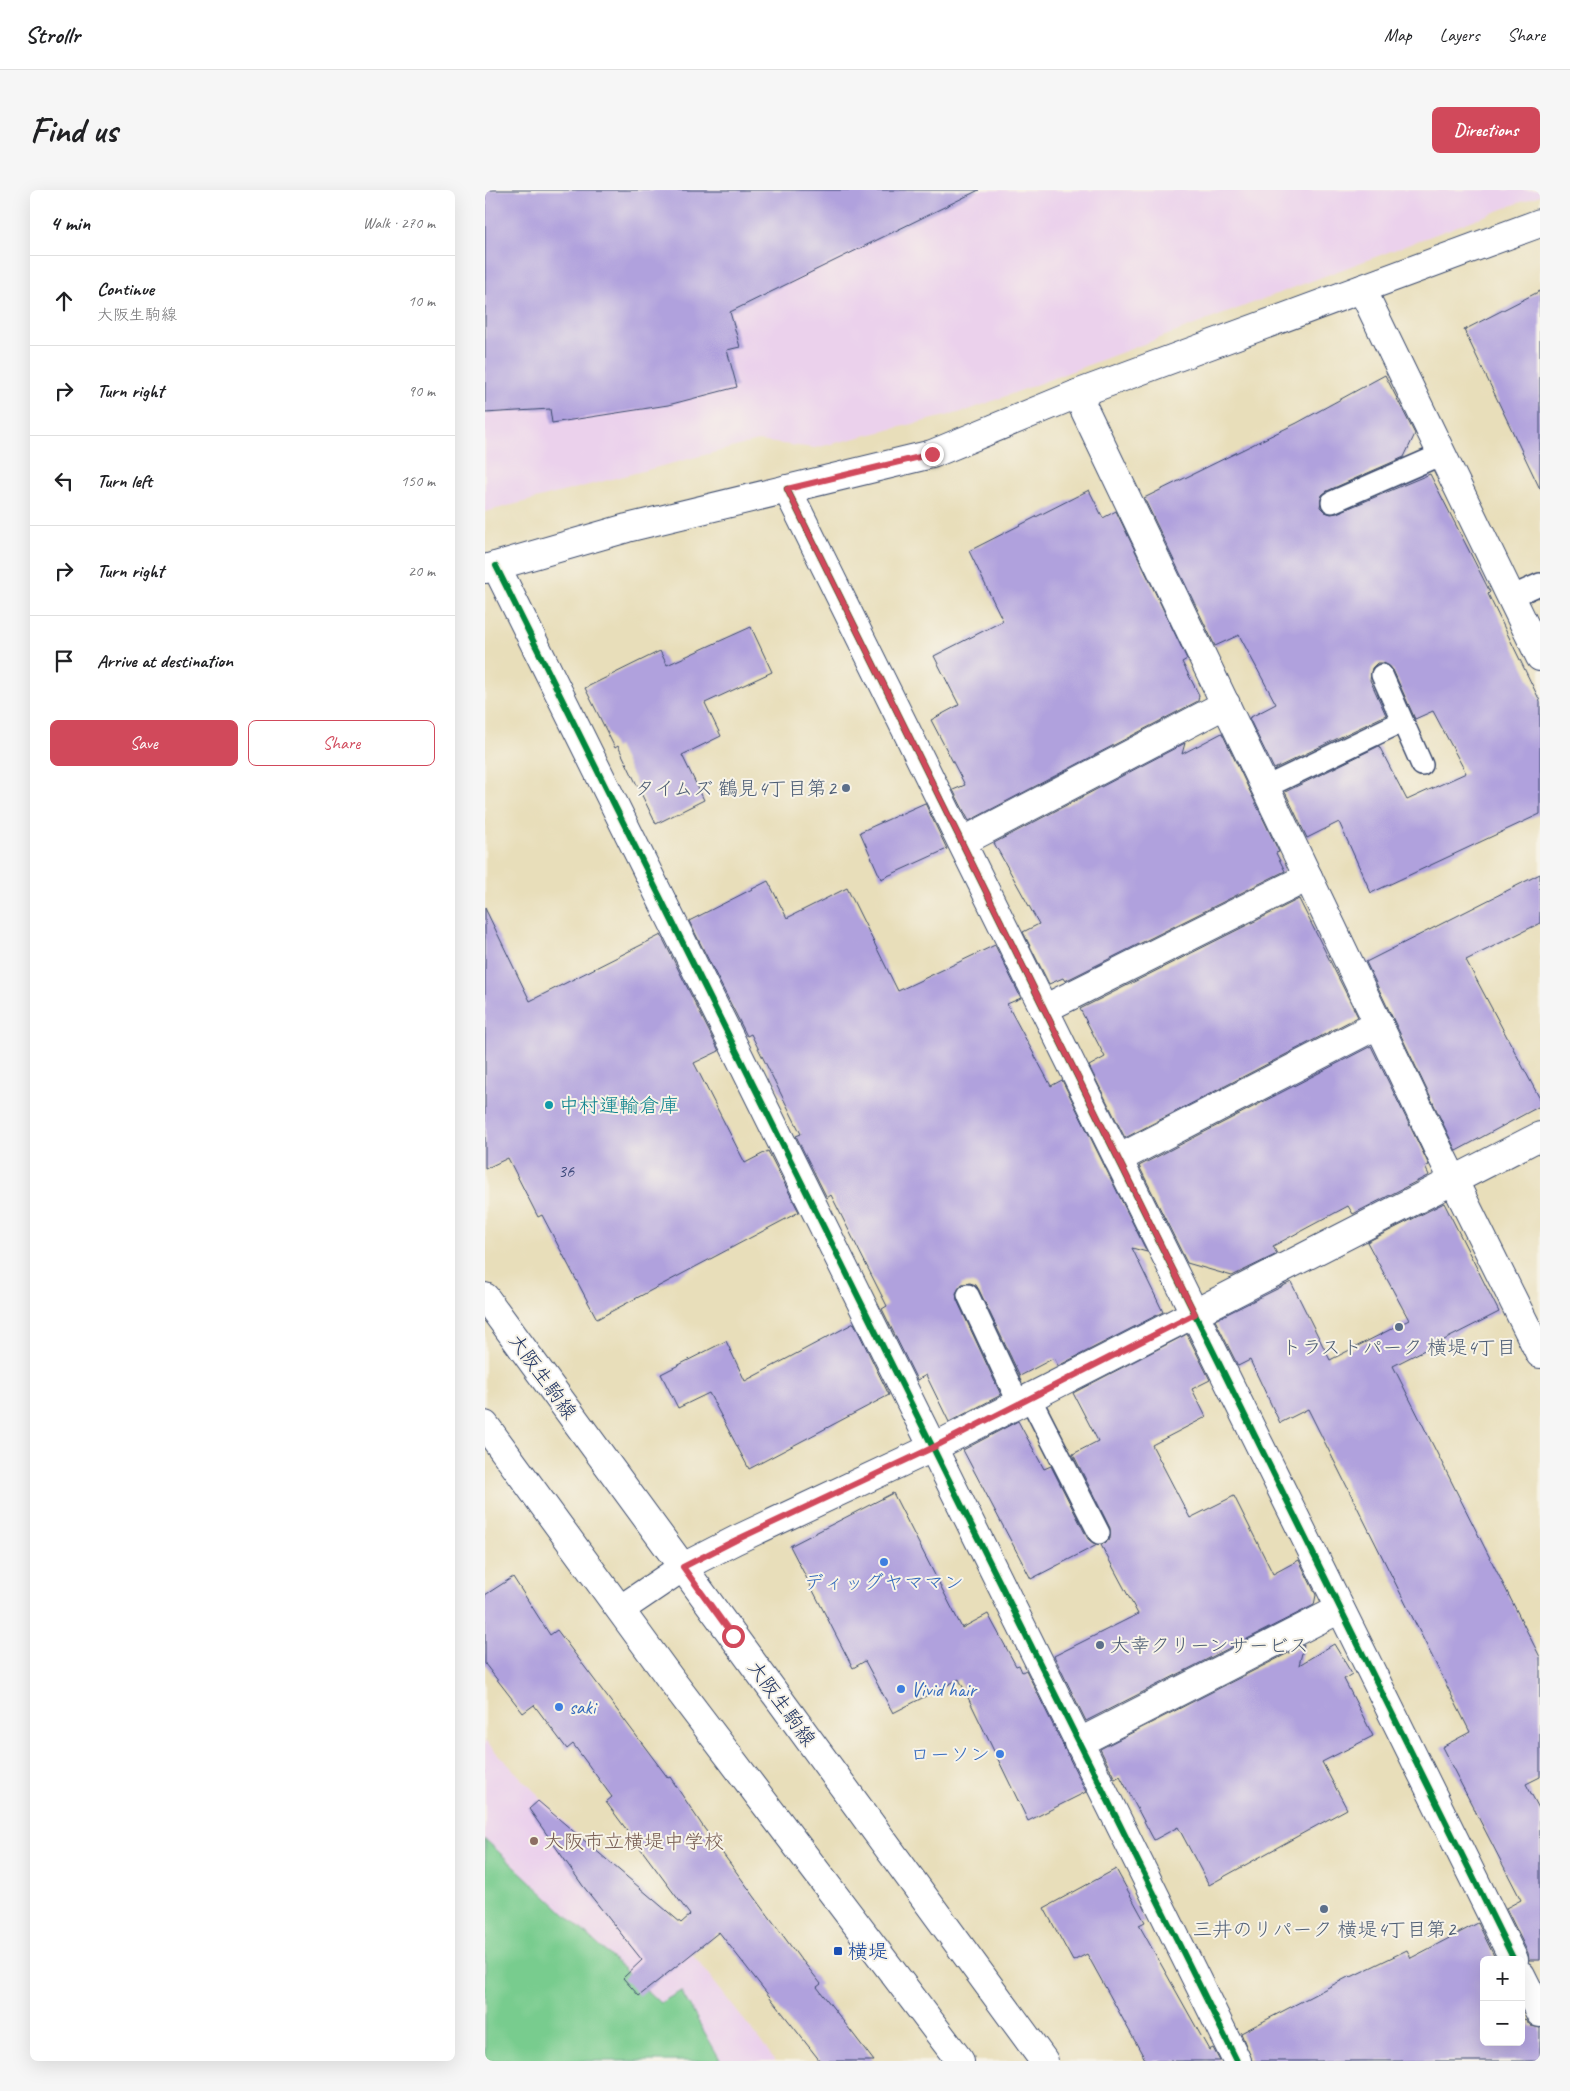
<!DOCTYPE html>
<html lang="en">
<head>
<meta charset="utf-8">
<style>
  body { margin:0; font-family:Caveat,"Klee One",sans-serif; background:#f6f6f6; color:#202124 }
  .controls { position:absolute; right:15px; bottom:15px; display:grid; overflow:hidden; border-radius:8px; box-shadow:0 5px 20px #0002 }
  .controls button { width:45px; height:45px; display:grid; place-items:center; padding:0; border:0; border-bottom:1px solid #e0e0e0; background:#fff; color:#202124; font:25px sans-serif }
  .stop { position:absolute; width:15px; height:15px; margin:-11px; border:4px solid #d1495b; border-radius:50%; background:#fff }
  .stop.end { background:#d1495b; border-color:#fff; box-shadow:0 1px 5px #0008 }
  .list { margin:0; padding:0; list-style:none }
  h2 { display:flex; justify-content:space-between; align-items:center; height:65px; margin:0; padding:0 20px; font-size:21px }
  h2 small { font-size:16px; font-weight:400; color:#757577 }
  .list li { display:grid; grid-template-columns:32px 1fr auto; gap:15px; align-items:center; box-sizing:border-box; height:90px; padding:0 20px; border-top:1px solid #e0e0e0 }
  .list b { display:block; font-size:19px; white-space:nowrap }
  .list p { margin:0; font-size:16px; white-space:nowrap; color:#757577 }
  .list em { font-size:16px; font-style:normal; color:#757577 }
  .actions { display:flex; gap:10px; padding:15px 20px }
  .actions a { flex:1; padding:11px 0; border:1px solid #d1495b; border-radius:8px; text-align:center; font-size:18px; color:#d1495b }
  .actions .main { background:#d1495b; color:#fff }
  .icon { flex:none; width:28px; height:28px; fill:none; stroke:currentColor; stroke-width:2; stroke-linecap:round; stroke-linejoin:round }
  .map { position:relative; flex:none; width:1055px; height:1871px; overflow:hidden; border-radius:8px }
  header { display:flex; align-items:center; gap:30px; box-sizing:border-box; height:70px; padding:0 25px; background:#fff; border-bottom:1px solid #e0e0e0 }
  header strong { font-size:24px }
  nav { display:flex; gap:28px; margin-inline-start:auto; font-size:18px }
  .intro { display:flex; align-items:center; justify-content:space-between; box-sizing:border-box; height:120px; padding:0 30px }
  h1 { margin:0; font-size:35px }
  .button { padding:12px 22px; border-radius:8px; background:#d1495b; color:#fff; font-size:18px; font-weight:700 }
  main { display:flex; gap:30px; padding:0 30px }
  aside { flex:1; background:#fff; border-radius:8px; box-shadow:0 5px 20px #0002 }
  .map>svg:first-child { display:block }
  .built { fill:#ebd1ec }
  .green { fill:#78cc8e; stroke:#4a7e76 }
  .building { fill:#b0a1dd }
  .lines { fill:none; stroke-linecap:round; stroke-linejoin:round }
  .service-casing { stroke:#3a496c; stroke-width:24 }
  .minor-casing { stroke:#3a496c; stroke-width:30 }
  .tertiary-casing { stroke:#3a496c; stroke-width:30 }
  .primary-casing { stroke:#3a496c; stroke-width:30 }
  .service { stroke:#fff; stroke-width:21 }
  .minor { stroke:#fff; stroke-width:28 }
  .tertiary { stroke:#fff; stroke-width:28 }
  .primary { stroke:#fff; stroke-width:28 }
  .cycleway-casing { stroke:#f7f3e8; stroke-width:9 }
  .cycleway { stroke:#00873e; stroke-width:6 }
  .route { stroke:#d1495b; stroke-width:6 }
  .service-dot { fill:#5c6f8a; stroke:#f7f3e8; stroke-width:2 }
  .culture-dot { fill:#0f9aa8; stroke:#f7f3e8; stroke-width:2 }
  .shop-dot { fill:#3f7fe0; stroke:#f7f3e8; stroke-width:2 }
  .education-dot { fill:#8d6e63; stroke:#f7f3e8; stroke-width:2 }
  .transit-dot { fill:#1a4fb4; stroke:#f7f3e8; stroke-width:2 }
  .labels { text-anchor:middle; stroke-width:4; stroke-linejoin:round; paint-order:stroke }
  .number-label { font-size:18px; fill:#404c7e }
  .service-label { font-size:20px; fill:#4e5e75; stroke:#f7f3e8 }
  .culture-label { font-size:20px; fill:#0d838f; stroke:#f7f3e8; text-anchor:start }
  .street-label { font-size:20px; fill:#1b2f5e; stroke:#f7f3e8 }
  .shop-label { font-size:20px; fill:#366cbe; stroke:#f7f3e8; text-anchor:start }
  .education-label { font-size:20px; fill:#785e54; stroke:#f7f3e8; text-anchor:start }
  .transit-label { font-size:20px; fill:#164399; stroke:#f7f3e8; text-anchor:start }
</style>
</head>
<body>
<header>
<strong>Strollr</strong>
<nav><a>Map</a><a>Layers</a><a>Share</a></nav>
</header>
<div class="intro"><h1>Find us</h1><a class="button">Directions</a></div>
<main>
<aside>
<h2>4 min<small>Walk · 270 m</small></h2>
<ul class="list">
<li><svg class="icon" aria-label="ahead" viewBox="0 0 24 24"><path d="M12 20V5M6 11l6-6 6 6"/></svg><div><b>Continue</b><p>大阪生駒線</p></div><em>10 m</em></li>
<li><svg class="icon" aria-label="right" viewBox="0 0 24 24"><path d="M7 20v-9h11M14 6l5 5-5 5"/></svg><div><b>Turn right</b></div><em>90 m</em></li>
<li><svg class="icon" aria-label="left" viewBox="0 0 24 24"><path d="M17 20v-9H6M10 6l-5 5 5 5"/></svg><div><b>Turn left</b></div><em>150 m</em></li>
<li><svg class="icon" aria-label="right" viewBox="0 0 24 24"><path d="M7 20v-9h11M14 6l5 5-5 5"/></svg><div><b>Turn right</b></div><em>20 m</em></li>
<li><svg class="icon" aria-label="arrive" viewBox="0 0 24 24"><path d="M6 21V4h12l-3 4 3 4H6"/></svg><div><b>Arrive at destination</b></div></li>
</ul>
<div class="actions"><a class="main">Save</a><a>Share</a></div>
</aside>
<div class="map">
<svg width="1055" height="1871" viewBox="0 0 1055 1871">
  <rect width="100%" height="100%" fill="#f7f3e8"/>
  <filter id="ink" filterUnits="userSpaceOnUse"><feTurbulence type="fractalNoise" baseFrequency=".02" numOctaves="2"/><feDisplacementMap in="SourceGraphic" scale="10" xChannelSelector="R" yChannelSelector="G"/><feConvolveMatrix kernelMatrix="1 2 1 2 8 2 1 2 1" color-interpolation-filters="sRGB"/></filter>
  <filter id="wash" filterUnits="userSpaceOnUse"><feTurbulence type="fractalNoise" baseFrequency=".0096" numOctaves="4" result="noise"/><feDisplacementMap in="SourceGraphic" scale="20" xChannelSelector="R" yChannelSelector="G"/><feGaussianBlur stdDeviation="1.12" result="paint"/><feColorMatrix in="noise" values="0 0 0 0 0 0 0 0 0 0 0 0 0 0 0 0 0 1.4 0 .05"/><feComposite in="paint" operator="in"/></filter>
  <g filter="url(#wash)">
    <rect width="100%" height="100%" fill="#e8deba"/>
    <!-- built -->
    <g class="built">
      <polygon points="0,0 1055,0 1055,5 481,221 330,258 273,251 0,322"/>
      <polygon points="0,1551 197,1751 291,1871 0,1871"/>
    </g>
    <!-- green -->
    <polygon class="green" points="0,1649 175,1813 196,1801 236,1871 0,1871"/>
    <g id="blocks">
      <!-- building -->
      <g class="building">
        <polygon points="0,0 494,0 245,122 255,157 242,160 252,197 183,215 67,233 65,219 0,223"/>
        <polygon points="1055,101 1055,299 979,140"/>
        <polygon points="900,185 930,244 919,267 842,301 837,305 835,317 840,322 846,324 852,323 945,284 1005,402 1003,404 1055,511 1055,624 886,703 854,632 822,648 800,602 894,556 922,610 981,583 948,521 930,529 908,480 899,473 892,473 887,478 885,490 901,525 789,579 764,528 791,514 754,445 730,456 659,308 812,233"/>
        <polygon points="604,300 618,328 631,321 702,469 697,472 714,505 713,511 484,631 468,600 480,595 446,530 474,515 449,466 518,431 484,361"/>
        <polygon points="266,437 287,482 220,513 236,546 197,565 219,610 171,634 133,556 130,558 100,498 175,461 182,475"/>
        <polygon points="737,543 794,662 791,663 800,681 580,791 578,788 564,794 538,742 554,734 509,653 700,553 697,564"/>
        <polygon points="440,613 462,659 396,689 375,642"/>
        <polygon points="1055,684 1055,733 981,770 1055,909 1055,916 971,961 881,772"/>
        <polygon points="283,691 302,728 362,698 413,801 510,755 536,808 522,814 566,896 577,890 662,1062 647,1058 678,1122 573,1176 569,1168 535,1186 494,1100 491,1095 485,1093 477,1094 471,1103 472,1110 516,1205 464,1232 441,1185 432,1190 397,1119 402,1116 346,1005 342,1008 311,946 316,944 266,844 262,846 204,731"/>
        <polygon points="814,709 873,827 640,948 604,876 620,867 595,819"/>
        <polygon points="0,718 45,811 176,745 234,861 209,873 260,973 283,961 314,1022 112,1129 57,1025 53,1027 23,968 0,979"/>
        <polygon points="886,856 944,975 940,977 944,985 868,1024 863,1016 788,1056 792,1064 747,1086 702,1073 654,976"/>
        <polygon points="959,1013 1014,1122 908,1176 1055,1467 1055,1587 1041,1594 1055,1620 1055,1770 1044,1770 1043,1763 1021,1718 1036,1710 957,1557 985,1542 823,1219 795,1233 765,1170 753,1176 730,1130 806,1092 845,1170 924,1130 882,1052"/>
        <polygon points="369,1133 404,1205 264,1279 224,1203 193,1218 176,1184 241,1151 260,1191"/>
        <polygon points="702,1144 725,1190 707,1199 721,1227 667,1255 705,1328 749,1306 788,1384 814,1370 831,1405 829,1415 601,1531 569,1466 653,1424 616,1355 625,1349 625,1338 588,1264 613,1251 588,1203"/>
        <polygon points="533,1231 559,1279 566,1276 603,1349 612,1355 546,1389 478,1260"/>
        <polygon points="408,1303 477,1438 503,1424 531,1476 534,1475 537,1482 541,1480 601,1602 543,1631 474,1489 408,1523 380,1471 368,1478 305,1356"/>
        <polygon points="28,1387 65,1445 72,1440 183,1588 185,1587 219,1638 316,1770 317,1770 336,1794 332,1797 389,1871 335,1871 234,1742 154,1806 138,1788 157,1770 98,1696 44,1619 53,1611 196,1733 205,1725 121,1612 127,1607 88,1554 82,1559 49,1515 38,1523 0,1474 0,1405"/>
        <polygon points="849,1454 867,1484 859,1489 888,1546 837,1572 862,1619 724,1695 693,1637 669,1650 635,1586 630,1589 615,1559 819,1455 814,1475"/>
        <polygon points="631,1679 660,1732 654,1735 724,1860 728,1858 735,1871 661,1871 602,1764 588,1771 559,1718"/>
        <polygon points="993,1733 1011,1770 999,1770 999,1852 1036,1852 1036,1831 1040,1829 1046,1836 1055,1838 1055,1871 767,1871 756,1843 865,1786 866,1787 922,1760 926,1768"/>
      </g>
    </g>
  </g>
  <g filter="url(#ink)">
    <use href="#blocks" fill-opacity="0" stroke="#3a496c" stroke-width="1"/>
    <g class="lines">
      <defs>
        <g id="service">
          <polyline points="847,312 957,264"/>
          <polyline points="1026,407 1055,394"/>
          <polyline points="897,485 937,575"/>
          <polyline points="781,597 916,532"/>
          <polyline points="483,1105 534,1214"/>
          <polyline points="545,1208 614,1343"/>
        </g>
        <g id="minor">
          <polyline points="877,99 1055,467"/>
          <polyline points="592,204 956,965 1055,1164"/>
          <polyline points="302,299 1029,1770"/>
          <polyline points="11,376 752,1871"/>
          <polyline points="477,652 741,514"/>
          <polyline points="559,819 823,687"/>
          <polyline points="633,969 894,834"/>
          <polyline points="136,1419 198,1377 251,1350 447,1258 1055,946"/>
          <polyline points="593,1553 855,1419"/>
          <polyline points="1036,1785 1055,1823"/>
        </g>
        <polyline id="tertiary" points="0,379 142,338 447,264 592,204 1055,33"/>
        <g id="primary">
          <polyline points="0,1107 559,1871"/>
          <polyline points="0,1235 187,1491 475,1871"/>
        </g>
      </defs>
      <!-- service casing -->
      <use href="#service" class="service-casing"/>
      <!-- minor casing -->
      <use href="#minor" class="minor-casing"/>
      <!-- tertiary casing -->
      <use href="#tertiary" class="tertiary-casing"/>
      <!-- primary casing -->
      <use href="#primary" class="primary-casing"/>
      <!-- service -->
      <use href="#service" class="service"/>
      <!-- minor -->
      <use href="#minor" class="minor"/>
      <!-- tertiary -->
      <use href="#tertiary" class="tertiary"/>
      <!-- primary -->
      <use href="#primary" class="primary"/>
      <defs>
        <g id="cycleway">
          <polyline points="302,299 1029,1770"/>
          <polyline points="11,376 752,1871"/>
        </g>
      </defs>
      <!-- cycleway casing -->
      <use href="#cycleway" class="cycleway-casing"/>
      <!-- cycleway -->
      <use href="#cycleway" class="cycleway"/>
    </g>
  </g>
  <g class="lines" filter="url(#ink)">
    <!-- route -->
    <polyline class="route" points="248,1446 198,1377 251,1350 447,1258 710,1124 302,299 447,264"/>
  </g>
  <!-- markers -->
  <g class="service-dot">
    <circle cx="361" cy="598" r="5"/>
    <circle cx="914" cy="1137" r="5"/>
    <circle cx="615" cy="1455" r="5"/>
    <circle cx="839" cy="1719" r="5"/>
  </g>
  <circle class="culture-dot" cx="64" cy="915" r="5"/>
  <g class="shop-dot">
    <circle cx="399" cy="1372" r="5"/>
    <circle cx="416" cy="1499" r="5"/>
    <circle cx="74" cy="1517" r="5"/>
    <circle cx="515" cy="1564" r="5"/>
  </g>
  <circle class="education-dot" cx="49" cy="1651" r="5"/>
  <rect class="transit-dot" x="348" y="1756" width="10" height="10" rx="2.5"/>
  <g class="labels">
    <!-- number labels -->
    <g class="number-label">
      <text x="81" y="987">36</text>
    </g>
    <!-- service labels -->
    <g class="service-label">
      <text x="351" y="605" text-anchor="end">タイムズ 鶴見4丁目第2</text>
      <text x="914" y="1164">トラストパーク 横堤4丁目</text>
      <text x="625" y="1462" text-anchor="start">大幸クリーンサービス</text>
      <text x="839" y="1746">三井のリパーク 横堤4丁目第2</text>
    </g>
    <!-- culture labels -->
    <g class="culture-label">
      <text x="74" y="922">中村運輸倉庫</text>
    </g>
    <!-- street labels -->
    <g class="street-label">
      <text transform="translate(58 1186) rotate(54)" y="7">大阪生駒線</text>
      <text transform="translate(297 1513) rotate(54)" y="7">大阪生駒線</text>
    </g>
    <!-- shop labels -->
    <g class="shop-label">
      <text x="399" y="1399" text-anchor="middle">ディッグヤママン</text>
      <text x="426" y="1506">Vivid hair</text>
      <text x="84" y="1524">saki</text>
      <text x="505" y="1571" text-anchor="end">ローソン</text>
    </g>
    <!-- education labels -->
    <g class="education-label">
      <text x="59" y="1658">大阪市立横堤中学校</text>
    </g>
    <!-- transit labels -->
    <g class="transit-label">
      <text x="363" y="1768">横堤</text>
    </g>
  </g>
</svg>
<div class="controls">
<button>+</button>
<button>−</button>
</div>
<div class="stop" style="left:248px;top:1446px"></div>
<div class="stop end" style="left:447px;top:264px"></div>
</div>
</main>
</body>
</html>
